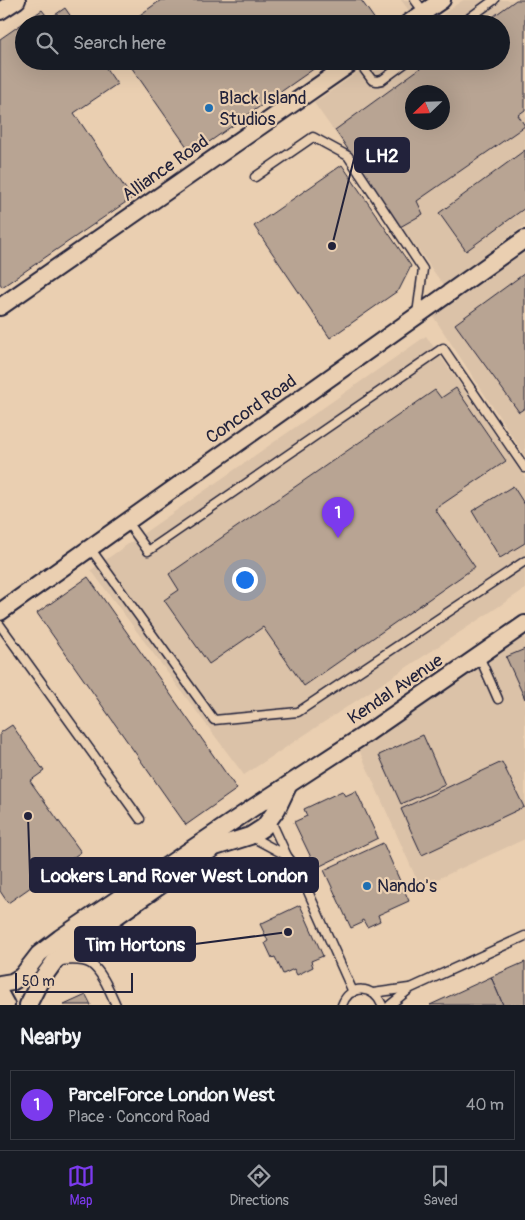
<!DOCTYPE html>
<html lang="en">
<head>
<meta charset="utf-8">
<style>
  body { margin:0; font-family:Pangolin,sans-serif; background:#20242c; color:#f1f3f6 }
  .compass { position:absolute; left:405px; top:85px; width:45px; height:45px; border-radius:50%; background:#171b24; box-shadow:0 5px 20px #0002; rotate:247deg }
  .scale { position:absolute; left:15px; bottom:12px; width:118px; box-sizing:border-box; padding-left:5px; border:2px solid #22223b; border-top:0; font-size:14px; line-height:18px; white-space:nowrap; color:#22223b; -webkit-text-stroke:4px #eacfb1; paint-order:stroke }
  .you { position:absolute; left:244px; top:579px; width:18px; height:18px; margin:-12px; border:4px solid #fff; border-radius:50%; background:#1a73e8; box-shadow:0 0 0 8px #1a73e833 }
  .badge { display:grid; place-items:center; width:32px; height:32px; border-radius:50%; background:#7c3aed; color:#fff; font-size:16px; font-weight:700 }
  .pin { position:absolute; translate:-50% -41px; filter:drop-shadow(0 1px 2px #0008) }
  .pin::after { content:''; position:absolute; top:26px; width:18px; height:15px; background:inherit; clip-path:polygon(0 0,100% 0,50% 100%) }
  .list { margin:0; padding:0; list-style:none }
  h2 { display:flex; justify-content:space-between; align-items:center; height:65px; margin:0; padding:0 20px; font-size:21px }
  h2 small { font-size:16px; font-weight:400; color:#9ea1a6 }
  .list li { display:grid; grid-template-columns:32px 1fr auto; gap:15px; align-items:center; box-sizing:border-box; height:70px; margin:0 10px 10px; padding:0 10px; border:1px solid #363941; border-radius:0px }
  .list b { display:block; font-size:19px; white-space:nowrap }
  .list p { margin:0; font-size:16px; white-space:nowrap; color:#9ea1a6 }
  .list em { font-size:16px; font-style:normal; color:#9ea1a6 }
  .icon { flex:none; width:28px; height:28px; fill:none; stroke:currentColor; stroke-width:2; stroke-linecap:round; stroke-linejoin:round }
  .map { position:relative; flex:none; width:525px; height:1005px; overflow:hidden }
  .search { position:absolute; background:#171b24; box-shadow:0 5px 20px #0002; left:15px; right:15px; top:15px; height:55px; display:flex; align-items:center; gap:12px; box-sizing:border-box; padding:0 18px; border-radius:28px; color:#9ea1a6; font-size:19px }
  .sheet { height:145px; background:#171b24 }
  nav { display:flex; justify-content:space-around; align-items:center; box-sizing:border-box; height:70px; border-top:1px solid #363941; background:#171b24; font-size:14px; color:#9ea1a6 }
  nav a { display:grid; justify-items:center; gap:2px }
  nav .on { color:#7c3aed }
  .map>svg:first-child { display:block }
  .built { fill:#dbc2a8; fill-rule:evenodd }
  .building { fill:#b8a493; stroke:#22223b; fill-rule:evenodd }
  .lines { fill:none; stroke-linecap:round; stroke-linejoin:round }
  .lane-casing { stroke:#22223b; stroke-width:11 }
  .street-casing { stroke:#22223b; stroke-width:20 }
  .lane { stroke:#eacfb1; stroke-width:8 }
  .street { stroke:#eacfb1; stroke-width:16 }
  .poi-dot { fill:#1f6fb2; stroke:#eacfb1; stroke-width:2 }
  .labels { text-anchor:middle; stroke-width:4.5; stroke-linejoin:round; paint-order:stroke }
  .poi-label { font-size:18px; fill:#22223b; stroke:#eacfb1; text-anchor:start }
  .street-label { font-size:18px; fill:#22223b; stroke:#eacfb1 }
  .leader { fill:none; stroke:#22223b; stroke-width:2 }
  .callout-dot { fill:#22223b; stroke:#eacfb1; stroke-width:2 }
  .callout { fill:#22223b; stroke:#22223b; stroke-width:2 }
  .callout-label { font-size:19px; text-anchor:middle; font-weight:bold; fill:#fff }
</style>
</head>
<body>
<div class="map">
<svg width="525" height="1005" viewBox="0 0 525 1005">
  <rect width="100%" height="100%" fill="#eacfb1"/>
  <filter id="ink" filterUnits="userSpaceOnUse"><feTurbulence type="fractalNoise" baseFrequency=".02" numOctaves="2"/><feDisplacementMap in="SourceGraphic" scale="10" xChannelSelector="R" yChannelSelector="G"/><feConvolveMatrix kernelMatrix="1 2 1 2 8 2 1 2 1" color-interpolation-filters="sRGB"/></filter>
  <g filter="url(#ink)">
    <!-- built -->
    <g class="built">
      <polygon points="401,0 430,0 411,13"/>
      <path d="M463,0h62v225l-81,61 -130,-183 60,-42h127v-37h-72zM412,92h30v30h-30z"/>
      <polygon points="525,250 525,456 431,313"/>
      <polygon points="426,336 525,477 525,589 244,775 91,570"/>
      <polygon points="525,632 525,839 420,887 356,743"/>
    </g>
    <!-- building -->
    <g class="building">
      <polygon points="161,0 361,0 378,24 127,24"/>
      <path d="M516,0h9v110l-7,5 7,11 -108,75 6,13 -23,13 -65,-97 95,-69h71v-37h-18zM412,92h30v30h-30z"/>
      <polygon points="65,8 76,24 24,24 24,61 101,61 117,84 74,113 132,198 2,287 0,283 0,39 42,10 49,19"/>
      <polygon points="127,61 325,61 192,154"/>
      <polygon points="525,150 525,208 466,251 439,213"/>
      <polygon points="342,165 411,266 399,290 330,338 254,226"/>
      <polygon points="525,273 525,408 519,412 455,324"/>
      <polygon points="456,388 506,461 435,509 475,567 304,686 263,627 209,664 164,600 179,590 169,574 435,390 441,398"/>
      <polygon points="513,486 525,505 525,543 500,558 472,511"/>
      <polygon points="88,577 237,789 186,825 37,613"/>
      <polygon points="525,649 525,699 506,657"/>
      <polygon points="12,725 44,771 30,781 81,852 8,903 0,891 0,733"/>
      <polygon points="423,735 445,785 401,804 379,755"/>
      <polygon points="502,762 524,807 422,855 401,809"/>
      <polygon points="342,791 345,796 356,791 378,838 316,868 294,822 307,816 304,809"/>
      <polygon points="383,843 409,901 378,915 380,921 367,927 363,920 361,921 362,923 351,928 324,870"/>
      <polygon points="300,905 323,956 311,961 313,967 297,975 294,969 283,974 275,957 272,958 265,943 268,941 260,924"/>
      <polygon points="525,962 525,1005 503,1005 491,977"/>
      <polygon points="491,977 503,1005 430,1005"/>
      <polygon points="86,995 91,1005 64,1005"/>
    </g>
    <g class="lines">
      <defs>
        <g id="lane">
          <polyline points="415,0 424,12"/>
          <polyline points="461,24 494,0"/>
          <polyline points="358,61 372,80 377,81 382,80 408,61"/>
          <polyline points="255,177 313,137 348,156 423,269 417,314"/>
          <polyline points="127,522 148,551 443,348 525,468"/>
          <polyline points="90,548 214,720 298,712 525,561"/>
          <polyline points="0,625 140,819"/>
          <polyline points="479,656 498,699"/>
          <polyline points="270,819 287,856 295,866 302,878 353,992"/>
          <polyline points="250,836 287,856"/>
          <path d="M59,961c9,-1 24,-2 32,3 12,9 19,28 25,41"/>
          <polyline points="373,993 409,988"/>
          <path d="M342,1005c8,-21 31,-20 40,0"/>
          <polyline points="390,1005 411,988 525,936"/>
        </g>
        <g id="street">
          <polyline points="0,11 17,0"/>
          <polyline points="407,24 442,0"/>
          <polyline points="0,307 354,61"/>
          <polyline points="0,612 525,239"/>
          <polyline points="0,984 12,982 22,976 39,954 60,938 254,807 369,732 525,624"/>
          <polyline points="0,994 6,1005"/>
          <polyline points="28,1005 39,983 55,961 74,946 215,847 250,836 264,827 277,809 288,786"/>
        </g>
      </defs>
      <!-- lane casing -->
      <use href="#lane" class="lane-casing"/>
      <!-- street casing -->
      <use href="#street" class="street-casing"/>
      <!-- lane -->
      <use href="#lane" class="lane"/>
      <!-- street -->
      <use href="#street" class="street"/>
    </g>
  </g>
  <!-- markers -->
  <g class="poi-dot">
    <circle cx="209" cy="108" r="5"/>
    <circle cx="367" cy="886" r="5"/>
  </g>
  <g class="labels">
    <!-- poi labels -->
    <g class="poi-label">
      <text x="219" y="104">Black Island<tspan x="219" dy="21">Studios</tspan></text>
      <text x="377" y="892">Nando's</text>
    </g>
    <!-- street labels -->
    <g class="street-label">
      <text transform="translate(165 168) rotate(-35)" y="6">Alliance Road</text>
      <text transform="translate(251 409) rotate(-35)" y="6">Concord Road</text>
      <text transform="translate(395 689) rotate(-34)" y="6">Kendal Avenue</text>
    </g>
  </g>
  <!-- callouts -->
  <path class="leader" d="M332 246L355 155M28 816L30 875M288 932L195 944"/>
  <g class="callout-dot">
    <circle cx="332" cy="246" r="5"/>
    <circle cx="28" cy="816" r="5"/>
    <circle cx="288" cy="932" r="5"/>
  </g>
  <g class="callout">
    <rect x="355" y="138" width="54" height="34" rx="5"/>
    <rect x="30" y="858" width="288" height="34" rx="5"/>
    <rect x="75" y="927" width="120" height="34" rx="5"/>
  </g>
  <g class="callout-label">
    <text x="382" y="162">LH2</text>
    <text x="174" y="882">Lookers Land Rover West London</text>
    <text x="135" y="951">Tim Hortons</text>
  </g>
</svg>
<svg class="compass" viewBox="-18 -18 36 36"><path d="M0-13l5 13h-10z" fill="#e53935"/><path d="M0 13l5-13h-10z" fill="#9ea1a6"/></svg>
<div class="scale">50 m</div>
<div class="you"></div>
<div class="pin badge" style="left:338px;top:538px">1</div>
<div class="search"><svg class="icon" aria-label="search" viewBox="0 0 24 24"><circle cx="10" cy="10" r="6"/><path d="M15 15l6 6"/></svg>Search here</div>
</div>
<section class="sheet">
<h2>Nearby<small></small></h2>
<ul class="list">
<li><span class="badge">1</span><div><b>ParcelForce London West</b><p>Place · Concord Road</p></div><em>40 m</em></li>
</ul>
</section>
<nav>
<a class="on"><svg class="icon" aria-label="map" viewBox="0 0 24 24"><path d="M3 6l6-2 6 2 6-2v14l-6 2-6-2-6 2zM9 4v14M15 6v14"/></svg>Map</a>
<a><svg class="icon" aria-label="directions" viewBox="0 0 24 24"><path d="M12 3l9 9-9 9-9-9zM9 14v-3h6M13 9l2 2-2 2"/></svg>Directions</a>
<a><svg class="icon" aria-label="saved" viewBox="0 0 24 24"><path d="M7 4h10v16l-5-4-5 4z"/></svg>Saved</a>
</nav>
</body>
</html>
